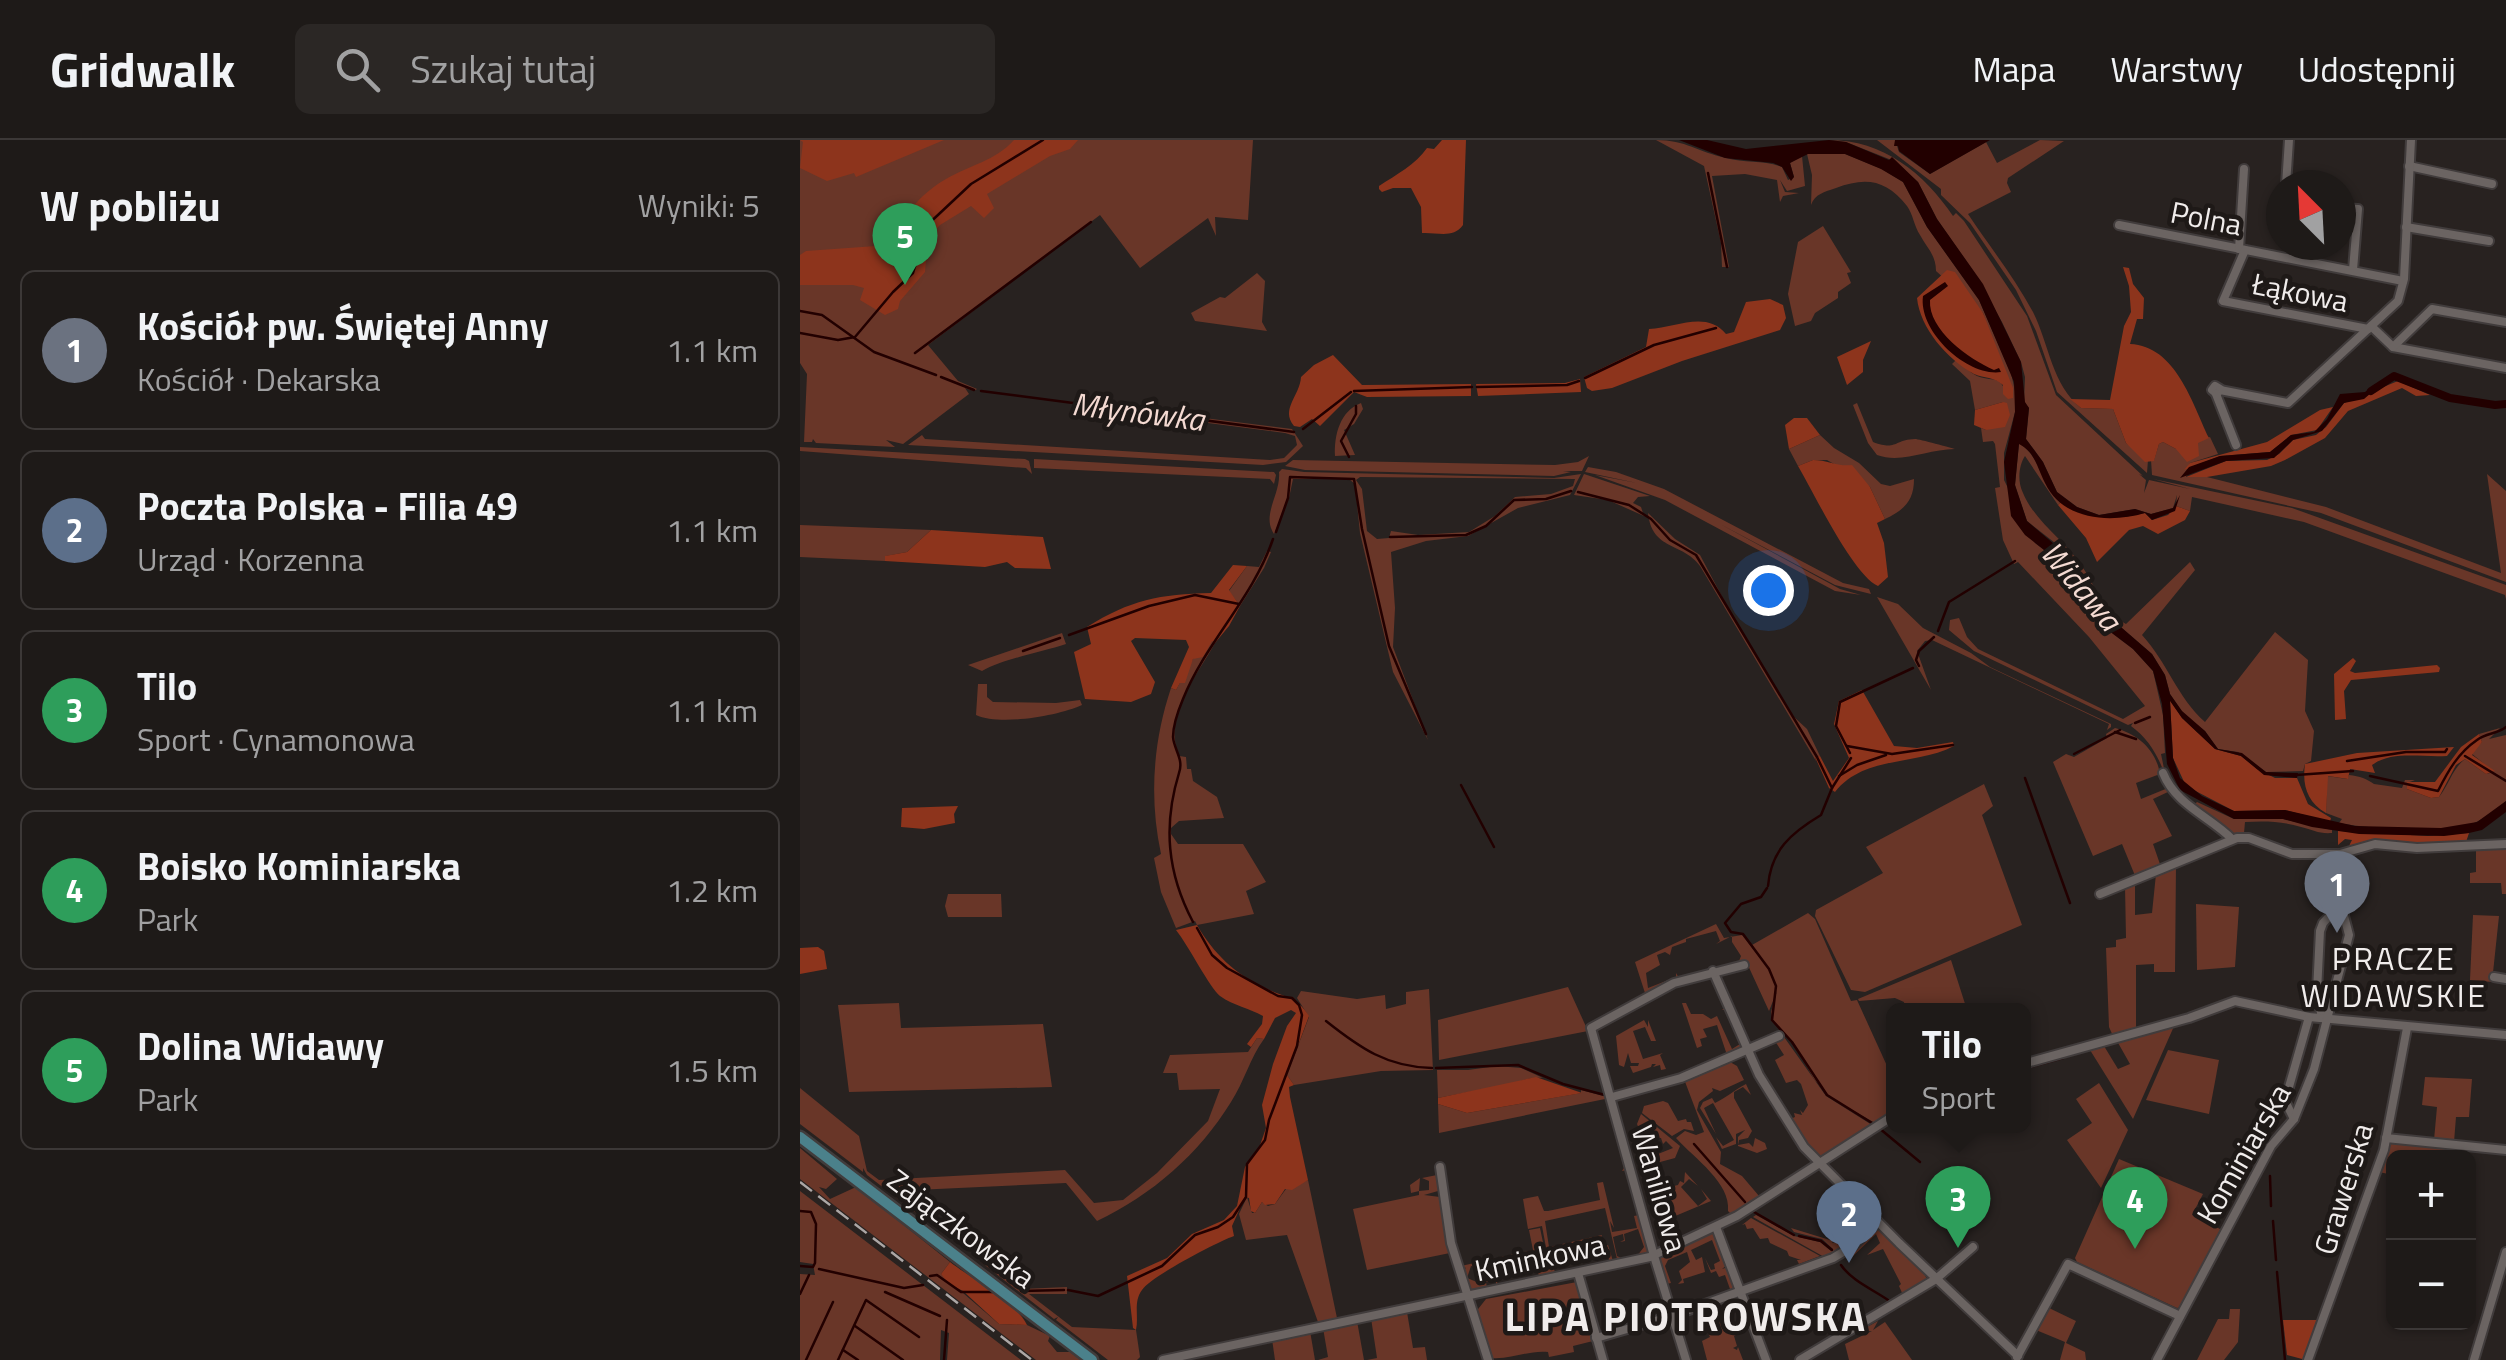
<!DOCTYPE html>
<html lang="pl">
<head>
<meta charset="utf-8">
<style>
  body { margin:0; font-family:"Titillium Web",sans-serif; background:#2b2725; color:#f1f3f6 }
  .controls { position:absolute; right:30px; bottom:30px; display:grid; overflow:hidden; border-radius:15px; box-shadow:0 2px 8px #0004 }
  .controls button { width:90px; height:90px; display:grid; place-items:center; padding:0; border:0; border-bottom:2px solid #3c3837; background:#1e1a18; color:#f1f3f6; font:50px sans-serif }
  .compass { position:absolute; left:1466px; top:30px; width:90px; height:90px; border-radius:50%; background:#1e1a18; box-shadow:0 2px 8px #0004; rotate:336deg }
  .you { position:absolute; left:968px; top:450px; width:35px; height:35px; margin:-25px; border:8px solid #fff; border-radius:50%; background:#1a73e8; box-shadow:0 0 0 15px #1a73e833 }
  .badge { display:grid; place-items:center; width:65px; height:65px; border-radius:50%; background:#ea580c; color:#fff; font-size:32px; font-weight:700 }
  .pin { position:absolute; translate:-50% -82px; filter:drop-shadow(0 2px 5px #0008) }
  .pin::after { content:''; position:absolute; top:52px; width:35px; height:30px; background:inherit; clip-path:polygon(0 0,100% 0,50% 100%) }
  .popup { position:absolute; left:1086px; top:863px; width:145px; height:130px; box-sizing:border-box; display:grid; place-content:center; border-radius:15px; background:#1e1a18; filter:drop-shadow(0 2px 8px #0005); font-size:32px; white-space:nowrap; color:#a1a1a2 }
  .popup b { font-size:38px; color:#f1f3f6 }
  .popup::after { content:''; position:absolute; left:50%; top:100%; margin-left:-20px; border:20px solid transparent; border-top-color:#1e1a18 }
  .list { margin:0; padding:0; list-style:none }
  h2 { display:flex; justify-content:space-between; align-items:center; height:130px; margin:0; padding:0 40px; font-size:42px }
  h2 small { font-size:32px; font-weight:400; color:#a1a1a2 }
  .list li { display:grid; grid-template-columns:65px 1fr auto; gap:30px; align-items:center; box-sizing:border-box; height:160px; margin:0 20px 20px; padding:0 20px; border:2px solid #3c3837; border-radius:15px }
  .list b { display:block; font-size:38px; white-space:nowrap }
  .list p { margin:0; font-size:32px; white-space:nowrap; color:#a1a1a2 }
  .list em { font-size:32px; font-style:normal; color:#a1a1a2 }
  .icon { flex:none; width:55px; height:55px; fill:none; stroke:currentColor; stroke-width:2; stroke-linecap:round; stroke-linejoin:round }
  .map { position:relative; flex:none; width:1706px; height:1220px; overflow:hidden }
  header { display:flex; align-items:center; gap:60px; box-sizing:border-box; height:140px; padding:0 50px; background:#1e1a18; border-bottom:2px solid #3c3837 }
  header strong { font-size:48px }
  nav { display:flex; gap:55px; margin-inline-start:auto; font-size:35px }
  .search { width:700px; height:90px; background:#2b2725; display:flex; align-items:center; gap:25px; box-sizing:border-box; padding:0 35px; border-radius:15px; color:#a1a1a2; font-size:38px }
  main { display:flex }
  aside { flex:1; background:#1e1a18 }
  .map>svg:first-child { display:block }
  .green { fill:#693628; fill-rule:evenodd }
  .forest { fill:#8d341c }
  .water { fill:#200 }
  .lines { fill:none; stroke-linecap:round; stroke-linejoin:round }
  .stream { stroke:#200; stroke-width:2.5 }
  .river { stroke:#200; stroke-width:8 }
  .minor-casing { stroke:#413c3c; stroke-width:12 }
  .major-casing { stroke:#413c3c; stroke-width:15 }
  .minor { stroke:#6b6462; stroke-width:8 }
  .major { stroke:#4b818b; stroke-width:10 }
  .rail { stroke:#aca7a6; stroke-width:2.5; stroke-dasharray:15 8; stroke-linecap:butt }
  .labels { text-anchor:middle; stroke-width:9; stroke-linejoin:round; paint-order:stroke }
  .street-label { font-size:30px; fill:#f0eceb; stroke:#1e1917 }
  .water-label { font-size:32px; font-style:italic; fill:#f4dad2; stroke:#1e1917 }
  .neighbourhood-label { font-size:32px; letter-spacing:2.5px; fill:#f0eceb; stroke:#1e1917 }
  .district-label { font-size:40px; font-weight:bold; letter-spacing:2.5px; fill:#f0eceb; stroke:#1e1917 }
</style>
</head>
<body>
<header>
<strong>Gridwalk</strong>
<div class="search"><svg class="icon" aria-label="search" viewBox="0 0 24 24"><circle cx="10" cy="10" r="6"/><path d="M15 15l6 6"/></svg>Szukaj tutaj</div>
<nav><a>Mapa</a><a>Warstwy</a><a>Udostępnij</a></nav>
</header>
<main>
<aside>
<h2>W pobliżu<small>Wyniki: 5</small></h2>
<ul class="list">
<li><span class="badge" style="background:#6b7280">1</span><div><b>Kościół pw. Świętej Anny</b><p>Kościół · Dekarska</p></div><em>1.1 km</em></li>
<li><span class="badge" style="background:#5c6f8a">2</span><div><b>Poczta Polska - Filia 49</b><p>Urząd · Korzenna</p></div><em>1.1 km</em></li>
<li><span class="badge" style="background:#2e9e5b">3</span><div><b>Tilo</b><p>Sport · Cynamonowa</p></div><em>1.1 km</em></li>
<li><span class="badge" style="background:#2e9e5b">4</span><div><b>Boisko Kominiarska</b><p>Park</p></div><em>1.2 km</em></li>
<li><span class="badge" style="background:#2e9e5b">5</span><div><b>Dolina Widawy</b><p>Park</p></div><em>1.5 km</em></li>
</ul>
</aside>
<div class="map">
<svg width="1706" height="1220" viewBox="0 0 1706 1220">
  <rect width="100%" height="100%" fill="#282220"/>
  <!-- green -->
  <g class="green">
    <polygon points="0,0 453,0 448,80 415,77 416,96 408,78 340,128 300,75 128,205 158,241 177,249 174,251 165,248 169,254 103,304 86,300 95,307 16,303 13,299 12,302 4,302 7,234 0,223"/>
    <path d="M856,0c30,0 42,12 70,18 18,5 38,2 56,9l6,13 6,-3 -4,-14 12,-7 3,30 -18,5 -7,-11 5,12 14,1 -16,3 -3,6 -3,-22 -32,-6 -33,2 17,91h-7l-1,-24 -17,-77z"/>
    <path d="M1029,0c54,0 95,33 124,76l3,-3 8,8 63,95 29,79 87,81 -4,-2 7,6 -2,13 5,-13 41,9 -37,-10 139,29 214,77v14l-1,-4 -201,-73 -112,-25 -2,14 -14,-5 1,-11 -4,13 -22,6 -16,-5 -36,6 -22,-8 -20,-15 -14,-30 -17,-23 3,-31 -5,-6 1,-25 -4,-15 -19,-40 -31,-54 -34,-49 -19,-37 -24,-21 -48,-19z"/>
    <path d="M1077,0h18l4,12 31,22 56,-32 11,21 43,-23 24,1 -56,37 -1,5 4,9 -43,22c22,33 46,63 65,98 16,32 19,73 48,96l32,1 13,34 22,17 -1,13 -90,-81 -21,-61 -20,-41 -46,-67 -29,-28v-6z"/>
    <path d="M1007,14h38l37,15 21,13 24,45 52,73 32,73 4,18v21l-11,41v27l31,63 27,21 23,42 15,18 33,25 20,22 10,44 2,38 -4,1 5,24c-7,-21 -17,-39 -35,-52l2,-3 -5,2 -154,-74 -25,-21 1,-10 9,-2 8,19 11,12 145,70 22,-13 -56,-69 -71,-75 -4,2 -11,-24 -8,-52 5,-1 -5,-43 -2,-3 -10,1 -2,-14 5,2 21,-19 -4,-9 -28,8 -5,-29 -18,-17 5,-5c5,5 13,14 20,17 20,7 23,-3 31,23l-25,-86 -47,-42c0,-16 -9,-23 -16,-36 -6,-9 -7,-21 -13,-29 -21,-27 -42,-29 -71,-18 -12,4 -21,6 -25,17l1,-30z"/>
    <polygon points="1023,86 1051,132 1047,133 1051,143 1038,152 1038,158 1015,173 1011,181 995,186 988,154 998,102"/>
    <polygon points="457,133 465,141 462,182 467,191 395,181 391,173 420,157 425,158"/>
    <polygon points="284,263 492,289 503,306 486,322 463,325 108,305 122,295 125,299 470,320 484,318 497,305 495,296 485,293 284,267"/>
    <path d="M561,263l2,6 -9,15 -10,6 11,25 -20,1c-1,-21 5,-45 26,-53z"/>
    <path d="M1057,263l16,39c24,9 20,-2 42,-3 4,0 37,9 40,10 -27,0 -53,15 -78,6l-9,-12 -15,-38z"/>
    <path d="M1020,295l14,13 25,15 22,21 9,2 24,-7c0,22 -10,31 -29,40l-15,-32 -31,-20 -12,-7h-14l-15,6 -9,-17z"/>
    <polygon points="1410,297 1418,314 1390,323 1386,337 1407,337 1526,367 1701,433 1687,334 1706,351 1706,442 1521,373 1352,335 1351,320 1354,320 1359,304 1363,302 1376,309"/>
    <path d="M1219,303c22,14 23,42 42,59l-3,3 -33,-49c-6,9 -8,25 -2,37 12,29 43,48 60,75 14,20 19,44 43,56l64,-62 5,8 -53,65c25,27 35,62 63,87l70,-90 33,28 -3,51 9,20 -3,30 -6,3 -2,7 -37,1 -28,-20 -20,-3 -13,-18 -20,-15 -15,-22 -5,-19 -13,-21 -52,-45 -36,-59 -37,-29 -12,-36z"/>
    <polygon points="0,307 225,319 229,321 232,334 226,328 0,311"/>
    <polygon points="789,316 782,331 763,331 771,332 754,336 505,330 485,326 493,320 755,325 778,322"/>
    <polygon points="234,319 474,332 476,335 474,344 470,339 234,328"/>
    <polygon points="788,327 816,332 864,349 1043,443 1069,449 1071,454 1035,445 920,384 1040,449 1061,455 1035,451 865,360 795,335 837,343 785,332"/>
    <path d="M482,329l22,3 250,6 27,-4 -11,21 -52,13 -50,28 -42,5 -35,11 4,56 -2,39 35,93 -35,-68 -33,-139 -5,-49 -6,-5h-56l-4,19 -15,36c-13,-19 7,-40 5,-62zM560,337l215,2 -2,7 -22,8 -36,3 -20,19 -26,16 -51,3 -27,-4 -2,7 -12,1 -10,-8 -5,-42 -6,-9z"/>
    <polygon points="784,334 850,356 838,357 833,363 841,367 844,376 808,360 774,355"/>
    <path d="M848,373l27,26 25,16 36,68 58,94 13,12 13,27 -5,1 1,4 -116,-195c-17,-24 -48,-15 -52,-53z"/>
    <polygon points="0,385 131,390 107,412 86,416 85,421 0,417"/>
    <polygon points="467,411 471,412 464,428 440,466 429,451 447,426 459,427"/>
    <polygon points="1077,457 1098,464 1123,488 1171,513 1190,527 1311,584 1311,587 1307,590 1309,584 1132,500 1125,501 1117,511 1131,550"/>
    <path d="M262,493l4,11c-24,8 -63,15 -84,27l-14,-6z"/>
    <path d="M412,500l3,3c-19,35 -53,71 -36,113l7,1 1,12h4l2,12 24,16 7,21 -45,3 -8,7v6l7,10h65l23,38 -20,9 8,23 -57,11 -2,-4 -19,7 -15,-36 -7,-34 7,-4c-12,-56 -8,-112 10,-166l5,2 17,-31z"/>
    <path d="M178,544h9v13l6,5 63,1 24,-3 2,5c-24,11 -82,21 -106,10z"/>
    <path d="M1315,588c23,6 41,22 45,46l-24,9 5,16 27,-11 2,3 -17,8 19,37 -19,8 8,23 -25,11 -14,-34 -29,12 -40,-94 13,-8 8,3 33,-19 -1,-4z"/>
    <path d="M1700,588l-11,11 17,-4v66c-10,8 -20,17 -32,22 -27,11 -105,6 -135,0l3,-4 -16,-6 1,-37 20,3 2,-4c11,1 18,4 25,9l28,4 3,-8h10l-8,3v6l24,9 8,-1c10,-12 13,-28 26,-38l21,15 8,-2 -23,-19 11,-11 -3,-8z"/>
    <polygon points="1184,644 1193,666 1182,675 1222,785 1065,852 1051,850 1015,776 1016,770 1083,733 1066,707"/>
    <path d="M1397,662l37,17h49l49,11v3c-13,1 -19,-3 -31,-6 -19,-6 -37,-6 -56,-5l-1,11 -12,3 -16,-16 -22,-15z"/>
    <polygon points="1676,709 1706,709 1706,754 1702,754 1701,743 1670,743 1670,733 1676,732"/>
    <polygon points="1376,725 1375,832 1354,832 1354,824 1336,825 1336,889 1313,896 1309,887 1306,808 1316,807 1316,800 1326,798 1325,746 1335,742 1335,775 1352,773 1356,734"/>
    <polygon points="148,754 201,754 202,777 148,777 145,766"/>
    <polygon points="1396,764 1439,767 1435,827 1397,830"/>
    <polygon points="1008,773 1015,779 1051,861 1057,860 1093,939 1093,972 1075,983 1031,958 1014,939 993,902 973,881 971,872 977,851 969,871 946,821 939,821 941,816 932,802 932,796 916,804 920,801 916,791 886,799 886,802 872,807 870,815 865,812 857,815 860,825 846,833 848,848 876,837 876,833 879,838 845,853 835,822 916,784 924,798 942,795 968,828 952,805"/>
    <polygon points="1673,775 1699,776 1692,842 1670,840"/>
    <polygon points="1151,820 1167,870 1105,870 1104,862 1095,858 1059,861 1058,859"/>
    <polygon points="768,847 788,891 639,920 638,880"/>
    <polygon points="629,849 633,930 581,931 494,945 487,935 509,877 497,858 501,851 557,859 585,855 586,869 606,864 606,852"/>
    <polygon points="99,863 101,888 243,884 252,947 49,952 38,865"/>
    <polygon points="882,863 886,863 891,874 903,874 911,879 917,876 932,909 940,904 925,870 922,870 925,868 941,907 927,915 917,885 903,889 907,897 900,899 902,906 897,908"/>
    <polygon points="844,880 848,887 848,880 856,901 851,901 845,887 833,891 843,919 863,913 860,915 866,929 861,930 860,925 853,927 856,924 852,924 851,927 833,933 830,926 838,926 839,923 831,923 828,913 824,927 819,925 816,896"/>
    <polygon points="1375,884 1333,979 1290,910 1304,906 1318,929 1330,924 1317,901"/>
    <polygon points="984,897 1026,956 1072,985 1032,1009 1035,1012 1024,1018 1023,1015 1016,1018 988,980 995,977 994,973 1002,975 1000,970 1003,973 1008,965 1001,944 997,940 986,943 975,920 984,915 975,901"/>
    <path d="M457,898l7,1c-14,19 -20,43 -33,63 -32,52 -79,93 -134,119l-31,-38 -172,8 33,26 -3,2 -57,-44 -4,-7v4l-63,-48v-36l59,48 8,35 12,9 186,-10 29,33 29,-3 34,-27 51,-52 12,-32 -41,1 -2,-17h-14l7,-18 78,-3z"/>
    <polygon points="1368,910 1419,920 1409,974 1346,960"/>
    <path d="M938,916l-8,6 7,4 7,14 -24,11 -8,-3 1,3 -14,11 -2,8 24,42 -1,12 22,12 17,20 -26,20 -5,-5c3,-28 -33,-52 -52,-73l9,-7 11,4 8,-3 -20,-53z"/>
    <path d="M697,926l24,2 22,10c-13,-1 -21,3 -33,6 -20,5 -50,9 -72,14l-1,-28h31z"/>
    <polygon points="1625,937 1672,939 1669,977 1656,977 1654,1002 1634,1000 1637,967 1622,965"/>
    <polygon points="1299,943 1328,990 1301,1048 1267,1000 1292,983 1276,959"/>
    <path d="M946,944l5,11 -8,-8 -9,5v6l18,33 -4,7 -9,2 -1,5 11,-2 4,4 2,-9 10,5 2,6 -10,4 -19,-7v-9l7,-7 -9,4v10l-14,5 -6,-12 7,9 11,-6 -21,-37 -9,5 12,26 -16,-26 3,-6 9,-4 3,5c12,-6 18,-12 31,-19z"/>
    <polygon points="781,950 807,957 827,1030 822,1031 824,1028 805,959 639,993 638,964 667,973 781,953"/>
    <polygon points="863,961 868,963 878,981 886,979 887,982 891,982 894,991 884,989 872,996 842,973 844,966"/>
    <polygon points="841,974 880,1006 875,1018 849,1025 853,1023 852,1018 848,1018 873,1008 866,1001 863,1004 861,998 842,997 837,984"/>
    <polygon points="1589,1000 1659,1007 1656,1017 1594,1018 1593,1035 1579,1032"/>
    <polygon points="0,1008 37,1039 26,1049 19,1047 30,1059 56,1047 150,1122 141,1134 199,1184 227,1185 250,1196 248,1201 257,1212 270,1212 281,1220 236,1220 0,1039"/>
    <polygon points="1319,1019 1403,1054 1392,1075 1422,1090 1381,1167 1377,1168 1277,1122 1275,1118"/>
    <polygon points="885,1032 898,1046 889,1039 881,1047 898,1066 907,1059 901,1049 911,1061 861,1082 862,1075 856,1050 878,1045 880,1041 884,1043"/>
    <polygon points="637,1035 638,1051 624,1055 640,1057 650,1113 567,1130 553,1069 619,1055 619,1051 611,1053 610,1045 620,1038 619,1051 629,1050 629,1041 622,1038"/>
    <polygon points="508,1040 537,1178 518,1182 487,1095 446,1100 439,1074 447,1057 452,1073 455,1073 462,1062 468,1066 475,1064 486,1049"/>
    <polygon points="803,1042 814,1088 810,1081 812,1092 837,1088 834,1076 839,1075 849,1111 846,1115 824,1119 837,1116 844,1107 838,1089 824,1094 825,1101 820,1102 824,1100 823,1094 813,1097 817,1116 821,1118 817,1119 805,1068 745,1081 749,1107 802,1095 801,1098 754,1110 755,1116 761,1116 752,1119 755,1133 809,1122 808,1107 797,1107 808,1105 813,1121 696,1146 696,1136 698,1146 739,1137 736,1121 748,1118 742,1086 728,1089 723,1059 738,1056 744,1071 748,1071 800,1060 797,1043"/>
    <polygon points="0,1051 221,1220 147,1220 149,1193 141,1190 140,1220 0,1220 0,1134 15,1135 13,1124 0,1122"/>
    <polygon points="956,1075 994,1096 1020,1102 1031,1111 1033,1109 1022,1099 994,1092 991,1088 1030,1100 1039,1090 1032,1103 1044,1100 1046,1103 1026,1118 953,1077"/>
    <polygon points="951,1078 1020,1116 999,1124 997,1120 1001,1120 989,1116 987,1111 970,1103 968,1098 960,1099 953,1088 947,1089 945,1084 942,1085"/>
    <polygon points="1080,1087 1129,1135 1125,1135 1128,1142 1103,1155 1099,1146 1101,1144 1083,1109 1067,1115 1080,1103 1076,1094 1052,1117 1050,1115 1074,1088"/>
    <polygon points="740,1088 746,1117 735,1119 730,1114 685,1123 680,1128 671,1126 667,1138 684,1145 688,1136 691,1141 686,1142 687,1148 672,1154 663,1130 666,1128 661,1126 733,1110 729,1090"/>
    <polygon points="911,1091 916,1096 927,1125 922,1129 928,1127 935,1148 930,1149 925,1135 919,1137 916,1131 911,1133 905,1118 911,1130 915,1129 914,1124 920,1121 912,1100 891,1110 896,1120 902,1117 905,1132 883,1139 884,1143 878,1144 882,1140 879,1131 890,1122 887,1112 868,1120 865,1126 871,1143 866,1144 859,1119"/>
    <polygon points="183,1120 221,1149 267,1147 267,1154 229,1154 272,1187 336,1190 340,1217 337,1220 308,1220 256,1180 258,1177 254,1179 181,1122"/>
    <path d="M777,1142l16,59 -20,5 1,6 -25,5 -1,-5c-20,-2 -37,8 -58,6l-15,-45 11,-14z"/>
    <polygon points="1249,1168 1276,1181 1266,1203 1285,1212 1286,1220 1260,1220 1265,1202 1236,1190"/>
    <polygon points="1430,1169 1440,1169 1438,1202 1424,1220 1397,1220 1418,1179 1429,1179"/>
    <polygon points="607,1172 613,1208 625,1207 627,1220 567,1220 577,1218 571,1178"/>
    <polygon points="930,1174 934,1183 940,1181 942,1185 936,1187 938,1194 934,1196 937,1206 933,1208 937,1210 938,1207 943,1220 907,1220 902,1201 910,1197 906,1188 921,1182 924,1192 932,1190 928,1175"/>
    <polygon points="557,1181 564,1220 518,1220 528,1217 523,1188"/>
    <polygon points="1078,1181 1073,1190 1085,1182 1112,1220 1049,1220 1045,1204 1072,1191 1058,1192"/>
    <polygon points="510,1191 515,1220 475,1220 472,1199"/>
  </g>
  <!-- forest -->
  <g class="forest">
    <polygon points="0,0 144,0 56,37 54,33 27,41 0,28 3,2"/>
    <path d="M214,0h64l-8,9 -20,7 -63,38 7,14 -10,10 -13,-12 -31,19 -12,13 -3,34 -25,29 -2,8 -13,6 -25,-15 4,-12 -11,-3h-53v-30l6,-4 84,-6c13,-28 28,-50 56,-66 24,-14 49,-18 68,-39z"/>
    <path d="M642,0h24l-3,85c-10,14 -26,7 -41,8l-1,-26 -10,-19h-18l-11,4 -3,-3v-3c17,-11 37,-22 48,-38l7,1z"/>
    <path d="M1323,127l6,1 4,16 11,14 -1,21h-6l-7,25c46,2 62,59 79,94l-11,5 1,13 -12,6 -11,-13 -13,-7 -4,2 -5,17 -9,1 -19,-19 -13,-34 -32,-1 -11,-9 40,1 14,-74 7,-14 -2,-26z"/>
    <path d="M1147,130l8,2 28,41 30,75v10l-5,1 -5,-5v-9c-10,-9 -18,-6 -29,-11 -27,-15 -54,-46 -57,-76z"/>
    <path d="M970,159l13,6 3,13 -6,12 -98,31 -70,27 -20,3 -5,-3 -3,-11 62,-30 3,-18c27,-1 57,-19 77,5l8,-2 12,-30z"/>
    <polygon points="1071,201 1063,220 1063,232 1047,245 1037,217"/>
    <path d="M533,215l29,30 109,-1v12l-104,1 -13,-5 -34,34 -8,-7 -12,8 -6,-1c-14,-17 6,-30 7,-49l13,-12z"/>
    <polygon points="780,239 781,252 678,256 676,244 765,243"/>
    <polygon points="1598,241 1630,255 1616,256 1602,248 1548,271 1525,298 1485,320 1471,326 1407,337 1386,337 1426,321 1467,320 1479,314 1493,300 1516,295 1526,287 1544,263"/>
    <polygon points="1203,262 1207,263 1210,275 1205,287 1186,290 1174,285 1175,270"/>
    <polygon points="1533,267 1517,290 1491,295 1470,312 1420,316 1384,330 1390,323 1467,302 1520,270"/>
    <polygon points="994,278 1007,278 1020,295 989,309 985,285"/>
    <path d="M1013,320c15,0 25,7 39,5l18,22 15,32 -8,4 7,20 4,34 -10,9c-25,-11 -64,-93 -80,-120z"/>
    <path d="M1261,362c28,18 53,18 84,11l7,7 16,-5 8,-9 14,5 -5,9 -27,14 -15,-8 -14,4 -32,32 -11,-24 -28,-33z"/>
    <polygon points="131,390 243,397 251,429 215,428 207,422 185,427 85,421 85,416 107,412"/>
    <path d="M433,425l14,1 -18,24 11,16 -11,20 -14,17 -3,-2 -9,16 -10,2 -8,24h-5l-4,7 -5,-2 18,-41 -3,-7 -51,-2 -4,3 24,41 -4,12 -20,8 -46,-3 -11,-47 17,-8 -4,-17c43,-27 73,-33 124,-34z"/>
    <polygon points="1553,518 1556,521 1550,531 1555,533 1637,525 1640,528 1639,532 1551,540 1544,551 1546,579 1535,580 1534,534"/>
    <path d="M1062,550l32,56 23,2 36,-6 1,4c-38,20 -90,9 -119,46l-6,-4 -14,-31 5,-1 13,25 16,-23 -15,-34 5,-23z"/>
    <polygon points="1370,560 1382,578 1415,609 1441,616 1457,629 1475,638 1497,638 1508,664 1531,678 1530,682 1485,670 1434,671 1386,646 1373,618"/>
    <polygon points="1679,594 1682,602 1672,615 1695,631 1686,634 1665,619 1656,625 1639,657 1631,658 1607,649 1607,642 1635,642 1661,607"/>
    <path d="M1654,607l-7,9c-24,2 -54,-6 -75,9l3,8 -25,-4 -2,10 -20,-3 -2,37c-19,-11 -24,-28 -21,-49l52,-11z"/>
    <polygon points="158,666 154,674 155,683 124,689 101,687 102,668"/>
    <polygon points="1538,691 1628,696 1669,693 1666,702 1630,705 1588,702 1548,708 1552,700 1545,699 1538,705"/>
    <path d="M397,785c16,28 39,50 68,63 22,11 30,7 44,28l-22,59 7,10 -5,2 1,10 18,83 -16,10 -7,-1 -10,15 -10,1 -3,-3 -7,11 -4,-2 -2,-13 -4,-1 -13,29 2,10c-17,6 -84,41 -92,54 -9,12 -3,26 -6,40l-3,-2 -6,-52 40,-18 25,-24 32,-14 13,-14 8,-39 14,-19 7,-20 -4,-23 11,-41 14,-38 9,-13 -5,-3 -16,8 -11,21 -7,-1 -6,9 -4,-3 15,-20 1,-8c-14,-8 -29,-10 -43,-20 -10,-8 -32,-51 -44,-66z"/>
    <polygon points="18,807 24,811 27,829 0,834 0,808"/>
    <polygon points="736,937 782,953 667,973 638,964 638,958"/>
    <path d="M150,1122c22,17 66,40 77,63l-28,-1 -36,-33 -14,-7 -8,-10z"/>
    <polygon points="1483,1180 1521,1180 1506,1220 1487,1215"/>
  </g>
  <!-- water -->
  <g class="water">
    <path d="M879,0h28l39,9 83,-9 17,2 43,18 3,-3 26,25 19,37 46,65 38,78 4,40 4,6 -3,31 17,23 14,30 20,15 22,8 36,-6 16,5 22,-6 7,-13 -5,16 -23,9 -7,-7c-34,10 -82,8 -100,-30 -8,-16 -10,-31 -26,-39l-4,41 12,36 47,40 26,48 52,45 13,21 5,19 12,17 23,20 13,18 24,4 24,19 32,1 -1,5 -33,-3 -23,-19 -26,-7 -33,-31 -12,-17 3,57 7,20 22,18 32,15 51,-1 70,16 86,2 36,-6 29,-21v11l-24,18 -13,3 -25,3 -85,-2 -47,-7 -29,-8h-49l-54,-29 -13,-26 -5,-60 -9,-33 -20,-22 -33,-25 -15,-18 -23,-42 -37,-29 -14,-19 -7,-54 11,-50 -1,-30 -35,-82 -52,-73 -24,-45 -22,-13 -36,-15h-37l-18,9 4,14 -3,4 -9,-14 -9,-4 -48,-5z"/>
    <polygon points="1095,0 1190,0 1130,34 1099,11 1098,6 1094,6"/>
    <path d="M1145,142l3,4 -18,14c-2,30 39,59 64,70l5,-2 2,4c-34,5 -83,-41 -78,-76z"/>
    <polygon points="1575,244 1578,247 1564,259 1544,263 1522,291 1493,300 1474,318 1426,321 1380,338 1389,327 1420,316 1470,312 1491,295 1514,292 1527,279 1540,254 1565,252"/>
  </g>
  <g class="lines">
    <!-- stream -->
    <g class="stream">
      <polyline points="908,33 927,127"/>
      <polyline points="0,171 22,175 74,212 136,235"/>
      <polyline points="0,193 38,200 55,197 93,152 113,133 118,116 117,98 123,89 171,44 243,0"/>
      <polyline points="115,213 291,82"/>
      <polyline points="141,237 174,250"/>
      <polyline points="785,238 854,205 916,188"/>
      <polyline points="677,247 767,245 779,241"/>
      <polyline points="181,251 494,292"/>
      <polyline points="554,251 672,247"/>
      <polyline points="503,289 551,252"/>
      <polyline points="549,317 541,301 556,274 556,266"/>
      <polyline points="778,352 829,365 851,379 870,400 896,415 1017,617 1032,648"/>
      <polyline points="476,392 488,358 490,337 554,339 562,389 589,506 626,594"/>
      <polyline points="590,397 666,395 686,386 714,360 746,359 771,351"/>
      <polyline points="1138,491 1149,462 1215,421"/>
      <polyline points="269,495 349,466 395,455 439,464"/>
      <polyline points="223,511 260,498"/>
      <polyline points="1119,526 1116,520 1119,511 1134,497"/>
      <polyline points="1335,583 1350,577"/>
      <polyline points="1315,592 1336,599"/>
      <polyline points="1047,606 1092,614 1153,605"/>
      <polyline points="1050,613 1036,586 1040,562 1113,528"/>
      <polyline points="1274,614 1320,590"/>
      <polyline points="1665,616 1706,641"/>
      <polyline points="1547,621 1606,612 1645,612 1647,609"/>
      <polyline points="1496,635 1553,631"/>
      <polyline points="1039,636 1057,625 1086,615"/>
      <path d="M1570,636l68,15c10,-20 20,-38 39,-51 9,-7 21,-6 29,-13"/>
      <polyline points="1225,638 1270,763"/>
      <polyline points="661,645 694,707"/>
      <path d="M968,746c3,-36 23,-53 53,-71l11,-27 19,-30"/>
      <polyline points="967,748 961,757 941,764 925,783 931,792 943,794 969,829 976,846 972,880 992,902 1027,955 1072,983"/>
      <path d="M393,782c-26,-49 -30,-97 -14,-149 5,-14 -5,-23 -6,-36 0,-13 5,-26 10,-38 23,-57 70,-101 90,-160"/>
      <path d="M526,881c34,27 61,46 106,47"/>
      <polyline points="1267,916 1285,911"/>
      <polyline points="636,928 718,925 763,944 805,955"/>
      <polyline points="1223,929 1263,918"/>
      <polyline points="1079,988 1120,1022"/>
      <polyline points="894,1004 945,1062"/>
      <polyline points="1470,1036 1471,1066"/>
      <polyline points="0,1071 11,1072 16,1084 15,1123 13,1127 0,1126"/>
      <polyline points="954,1072 994,1095"/>
      <polyline points="1473,1081 1476,1120"/>
      <polyline points="999,1096 1021,1101 1032,1110"/>
      <path d="M1041,1125c11,16 31,24 47,35"/>
      <polyline points="19,1129 104,1148 123,1145"/>
      <polyline points="1477,1132 1485,1220"/>
      <polyline points="130,1136 137,1135 161,1152 194,1152"/>
      <polyline points="268,1150 298,1156 362,1126 395,1095 418,1087 433,1077 446,1057 447,1024 465,1000 469,980 497,906 502,875 499,865 492,858 478,856 427,828 412,815 397,788"/>
      <polyline points="221,1151 264,1150"/>
      <polyline points="85,1152 140,1176"/>
      <polyline points="0,1154 9,1135"/>
      <polyline points="55,1186 103,1220"/>
      <polyline points="43,1210 58,1220"/>
      <polyline points="6,1220 33,1162"/>
      <polyline points="38,1220 66,1160 119,1197"/>
      <polyline points="144,1220 147,1180"/>
    </g>
    <!-- river -->
    <polyline class="river" points="1571,251 1594,236 1650,258 1695,265 1706,264"/>
    <defs>
      <g id="minor">
        <polyline points="1609,26 1692,44"/>
        <polyline points="1486,45 1489,0"/>
        <polyline points="1541,68 1558,69 1553,130"/>
        <polyline points="1319,85 1603,141"/>
        <polyline points="1606,87 1689,101"/>
        <polyline points="1439,109 1444,29"/>
        <polyline points="1445,110 1423,161 1568,189"/>
        <polyline points="1571,186 1593,207 1706,228"/>
        <polyline points="1593,207 1632,169 1706,182"/>
        <polygon points="1415,246 1420,249 1417,254 1412,250"/>
        <polyline points="1420,250 1488,263 1598,161 1604,139 1611,0"/>
        <polyline points="1416,254 1436,305"/>
        <path d="M1363,633c13,32 46,43 69,66"/>
        <polyline points="1300,754 1437,698 1449,698 1492,714 1540,714 1575,704 1617,708 1706,704"/>
        <polyline points="913,831 959,935 1004,1007 1099,1103 1218,1216"/>
        <polyline points="1694,837 1706,839"/>
        <polyline points="1522,878 1517,852 1520,791 1523,783 1537,768 1540,714"/>
        <polyline points="1223,924 1389,878 1435,861 1509,877 1706,895"/>
        <polyline points="812,957 881,938 979,896"/>
        <polyline points="1494,979 1485,961 1509,877"/>
        <polyline points="1586,998 1706,1010"/>
        <polyline points="640,1027 651,1103 688,1220"/>
        <polyline points="916,1087 966,1220"/>
        <polyline points="778,1133 803,1220"/>
        <polyline points="796,1198 872,1176 1033,1118 1053,1106 1078,1082"/>
        <polyline points="1217,1217 1268,1124 1380,1176"/>
        <polyline points="363,1220 850,1117 937,1076 1093,976"/>
        <polyline points="886,1220 854,1116 791,888 874,843 944,825"/>
        <polyline points="1000,1220 1136,1139 1173,1107"/>
        <polyline points="1357,1220 1471,1006 1494,979 1514,929 1549,795 1543,772 1537,768"/>
        <polyline points="1508,1220 1584,1010 1607,888"/>
        <polyline points="1674,1220 1706,1112"/>
      </g>
      <polyline id="major" points="0,997 292,1220"/>
    </defs>
    <!-- minor casing -->
    <use href="#minor" class="minor-casing"/>
    <!-- major casing -->
    <use href="#major" class="major-casing"/>
    <!-- minor -->
    <use href="#minor" class="minor"/>
    <!-- major -->
    <use href="#major" class="major"/>
    <!-- rail -->
    <polyline class="rail" points="0,1042 232,1220"/>
  </g>
  <g class="labels">
    <!-- street labels -->
    <g class="street-label">
      <text transform="translate(1406 79) rotate(11)" y="10">Polna</text>
      <text transform="translate(1500 153) rotate(11)" y="10">Łąkowa</text>
      <text transform="translate(1444 1014) rotate(-60)" y="10">Kominiarska</text>
      <text transform="translate(859 1049) rotate(74)" y="10">Waniliowa</text>
      <text transform="translate(1544 1049) rotate(-73)" y="10">Grawerska</text>
      <text transform="translate(161 1089) rotate(37)" y="10">Zajączkowska</text>
      <text transform="translate(740 1118) rotate(-12)" y="10">Kminkowa</text>
    </g>
    <!-- water labels -->
    <g class="water-label">
      <text transform="translate(338 272) rotate(7)" y="11">Młynówka</text>
      <text transform="translate(1281 446) rotate(50)" y="11">Widawa</text>
    </g>
    <!-- neighbourhood labels -->
    <g class="neighbourhood-label">
      <text x="1594" y="830">PRACZE<tspan x="1594" dy="37">WIDAWSKIE</tspan></text>
    </g>
    <!-- district labels -->
    <g class="district-label">
      <text x="886" y="1191">LIPA PIOTROWSKA</text>
    </g>
  </g>
</svg>
<div class="controls">
<button>+</button>
<button>−</button>
</div>
<svg class="compass" viewBox="-18 -18 36 36"><path d="M0-13l5 13h-10z" fill="#e53935"/><path d="M0 13l5-13h-10z" fill="#a1a1a2"/></svg>
<div class="you"></div>
<div class="pin badge" style="left:1537px;top:793px;background:#6b7280">1</div>
<div class="pin badge" style="left:1049px;top:1123px;background:#5c6f8a">2</div>
<div class="pin badge" style="left:1158px;top:1108px;background:#2e9e5b">3</div>
<div class="popup"><b>Tilo</b>Sport</div>
<div class="pin badge" style="left:1335px;top:1109px;background:#2e9e5b">4</div>
<div class="pin badge" style="left:105px;top:145px;background:#2e9e5b">5</div>
</div>
</main>
</body>
</html>
